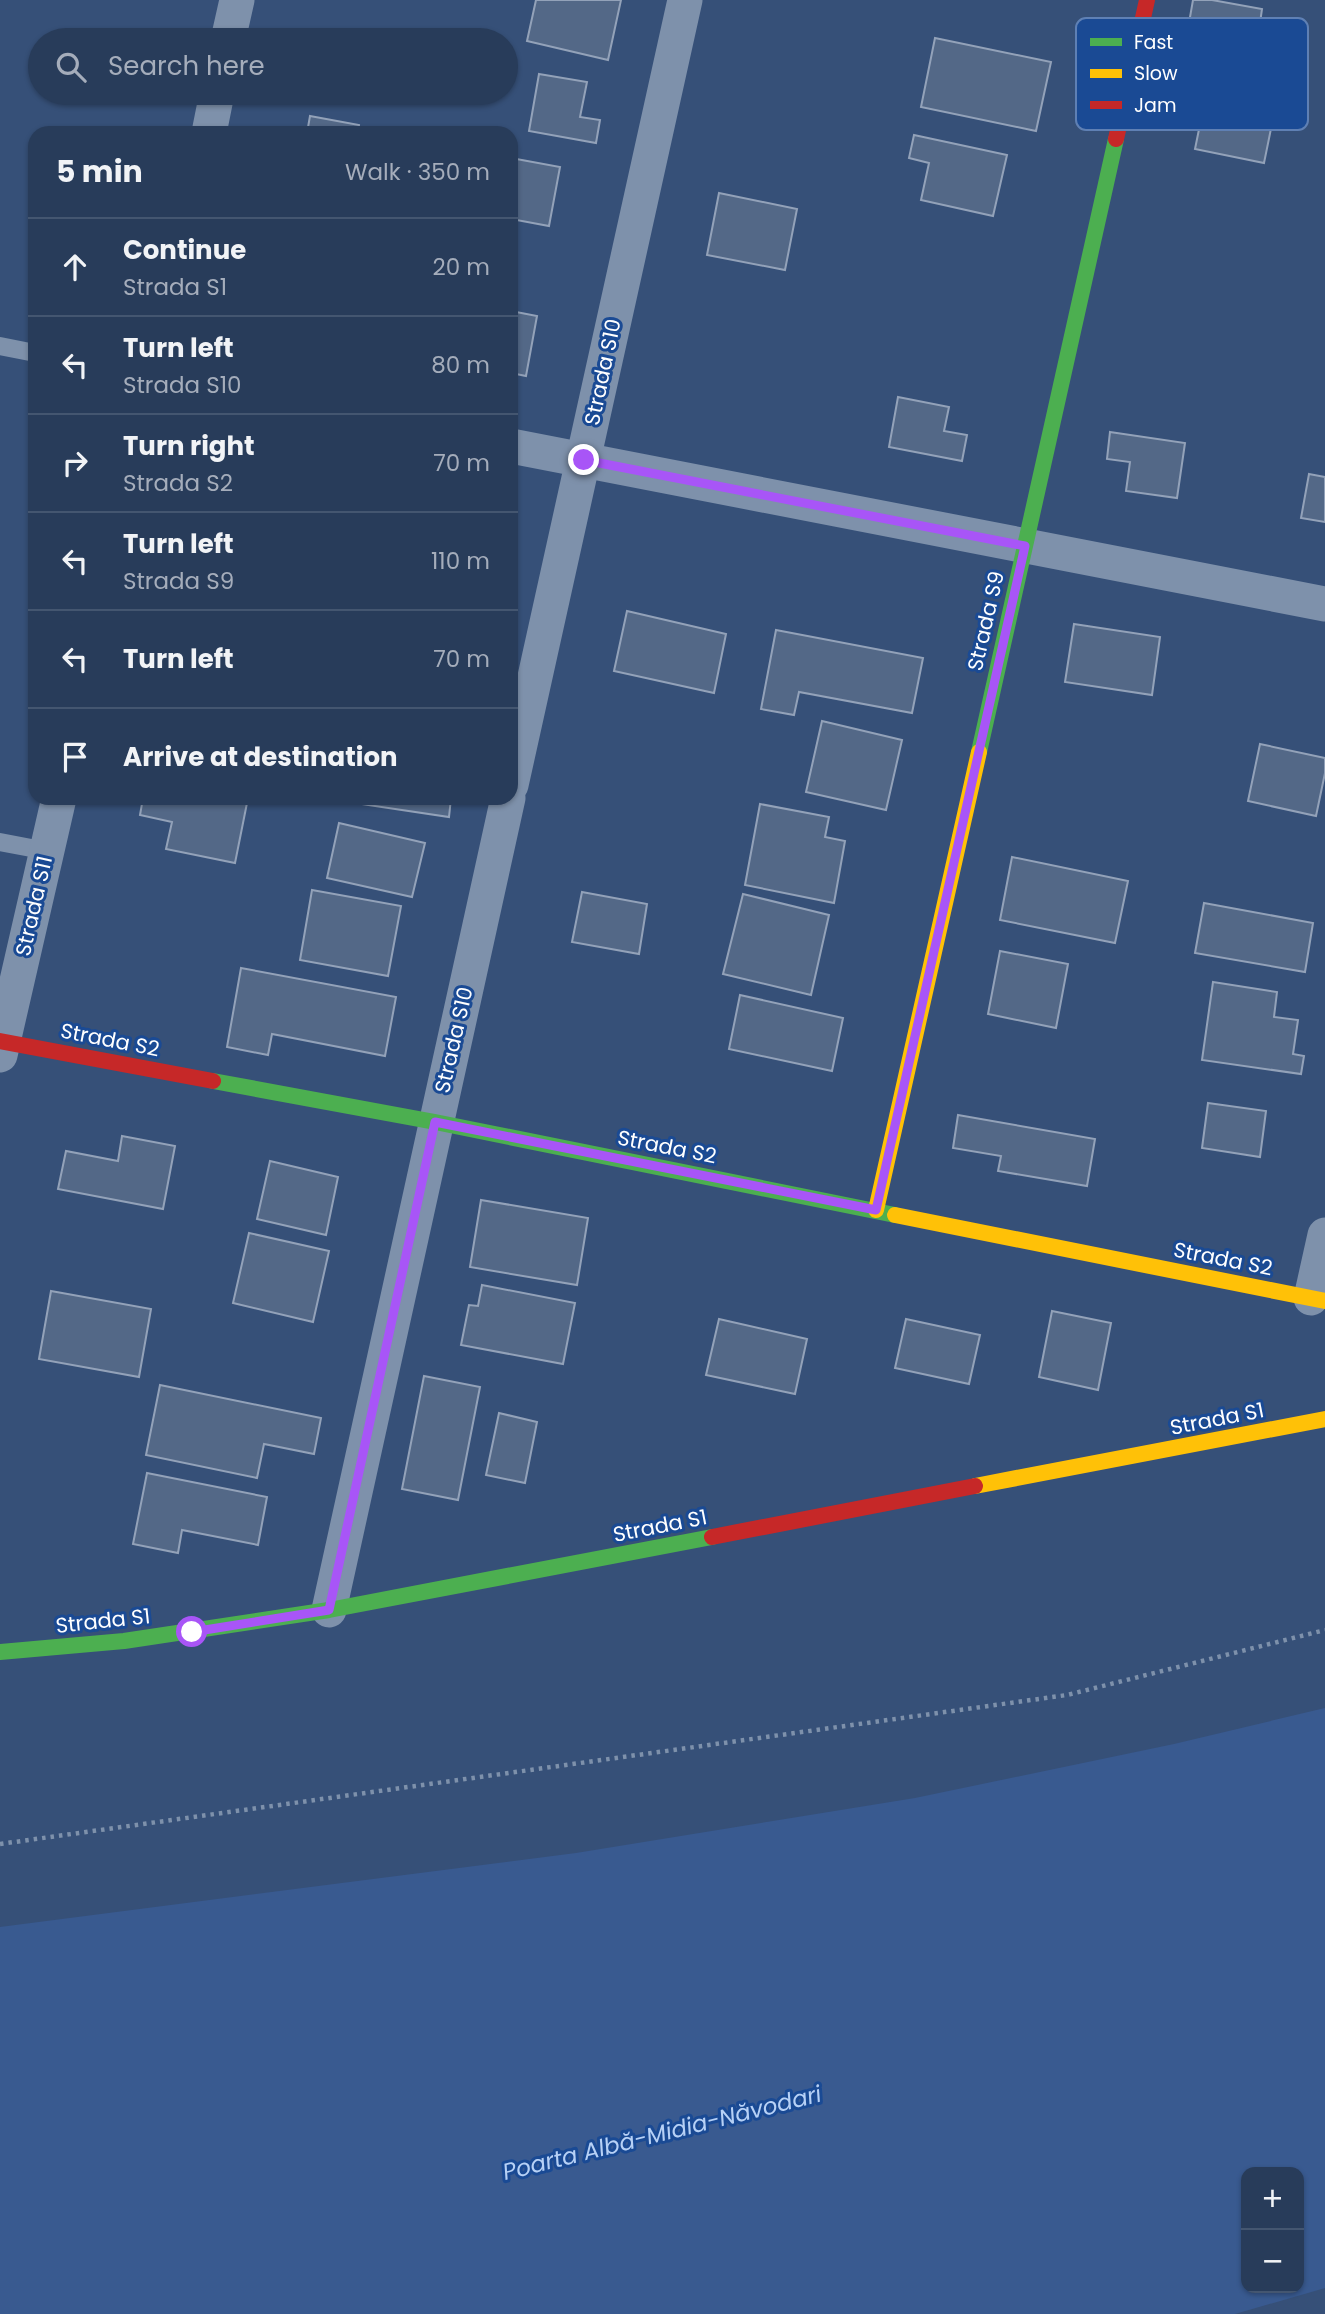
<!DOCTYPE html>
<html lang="en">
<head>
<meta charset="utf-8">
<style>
  body { margin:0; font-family:Poppins,sans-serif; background:#344763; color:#f1f3f6 }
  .controls { position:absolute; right:21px; bottom:21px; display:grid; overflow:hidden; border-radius:14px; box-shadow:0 2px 5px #0004 }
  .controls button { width:63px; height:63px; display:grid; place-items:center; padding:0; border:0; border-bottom:2px solid #445670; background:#283c5a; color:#f1f3f6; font:35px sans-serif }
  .stop { position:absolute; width:21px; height:21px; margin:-16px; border:5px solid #a855f7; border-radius:50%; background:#fff }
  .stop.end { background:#a855f7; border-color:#fff; box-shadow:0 2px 7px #0008 }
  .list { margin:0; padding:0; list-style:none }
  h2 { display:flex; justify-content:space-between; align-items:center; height:91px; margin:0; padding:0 28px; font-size:30px }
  h2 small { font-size:23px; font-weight:400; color:#a5adbb }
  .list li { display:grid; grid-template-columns:46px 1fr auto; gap:21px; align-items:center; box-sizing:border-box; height:98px; padding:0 28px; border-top:2px solid #445670 }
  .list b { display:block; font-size:26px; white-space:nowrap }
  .list p { margin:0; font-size:23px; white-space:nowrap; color:#a5adbb }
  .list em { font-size:23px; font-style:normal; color:#a5adbb }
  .icon { flex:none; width:38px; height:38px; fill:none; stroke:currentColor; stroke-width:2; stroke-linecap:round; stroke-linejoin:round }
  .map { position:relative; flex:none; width:1325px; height:2314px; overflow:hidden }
  .search { position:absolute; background:#283c5a; box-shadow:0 2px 5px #0004; left:28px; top:28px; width:490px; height:77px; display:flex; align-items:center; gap:18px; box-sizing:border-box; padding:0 24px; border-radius:38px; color:#a5adbb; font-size:26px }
  .panel { position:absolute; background:#283c5a; box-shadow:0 2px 5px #0004; left:28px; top:126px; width:490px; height:679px; border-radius:21px }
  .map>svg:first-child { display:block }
  .water { fill:#395a90; fill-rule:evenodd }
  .building { fill:#536887; stroke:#93a2b9; stroke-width:2 }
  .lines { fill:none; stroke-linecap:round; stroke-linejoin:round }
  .path { stroke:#7e91ab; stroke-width:4.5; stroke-dasharray:3.5 5; stroke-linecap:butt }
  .lane { stroke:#7e91ab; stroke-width:18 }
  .street { stroke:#7e91ab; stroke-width:35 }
  .fast { stroke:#4caf50; stroke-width:16 }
  .slow { stroke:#ffc107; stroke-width:16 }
  .jam { stroke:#c62828; stroke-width:16 }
  .route { stroke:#a855f7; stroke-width:9 }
  .labels { text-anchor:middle; stroke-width:6; stroke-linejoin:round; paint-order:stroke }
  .street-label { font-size:21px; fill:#fff; stroke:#1a4a94 }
  .water-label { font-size:23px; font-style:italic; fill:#b7d1f6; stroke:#1a4a94 }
  .key { fill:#1a4a94; stroke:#5f80b4; stroke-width:2 }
  .key-label { font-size:19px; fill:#fff }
</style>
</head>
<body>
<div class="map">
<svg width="1325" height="2314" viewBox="0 0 1325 2314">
  <rect width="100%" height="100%" fill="#365078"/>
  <!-- water -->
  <path class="water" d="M1325,1708v580l-90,26h-1235v-387l576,-74 339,-55 259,-54zM1246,2172h53v116h-53z"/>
  <!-- building -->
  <g class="building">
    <polygon points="536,0 621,0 608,60 527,41"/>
    <polygon points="1193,0 1212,0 1262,9 1259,30 1288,35 1278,91 1180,74"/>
    <polygon points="935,38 1051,62 1036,131 921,107"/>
    <polygon points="539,74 587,82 580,117 600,120 596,143 529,131"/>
    <polygon points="1206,95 1275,109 1264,163 1195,149"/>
    <polygon points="310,116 359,125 358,133 307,133"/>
    <polygon points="914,135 1007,155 993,216 921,200 929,163 909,158"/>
    <polygon points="511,158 560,167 549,226 511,219"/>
    <polygon points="719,193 797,209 785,270 707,255"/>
    <polygon points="511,311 537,316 526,376 511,373"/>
    <polygon points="898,397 949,407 944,431 967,435 962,461 889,447"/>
    <polygon points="1110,432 1185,443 1177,498 1126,491 1130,462 1107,459"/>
    <polygon points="1309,474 1325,477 1325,522 1301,518"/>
    <polygon points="627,611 726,634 714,693 614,671"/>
    <polygon points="1074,624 1160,637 1152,695 1065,682"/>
    <polygon points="776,630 923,658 912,713 799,692 794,715 761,709"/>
    <polygon points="822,721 902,740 886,810 806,792"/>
    <polygon points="1260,744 1325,758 1325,773 1316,816 1248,801"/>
    <polygon points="143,798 248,798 235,863 166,849 172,822 140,815"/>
    <polygon points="349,798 451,798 449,817 348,802"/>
    <polygon points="760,804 829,817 825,837 845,841 834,903 745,885"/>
    <polygon points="339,823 425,843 412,897 327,878"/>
    <polygon points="1012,857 1128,881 1115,943 1000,920"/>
    <polygon points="312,890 401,906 388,976 300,960"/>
    <polygon points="582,892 647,904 639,954 572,942"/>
    <polygon points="743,894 829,915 811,995 723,974"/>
    <polygon points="1204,903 1313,923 1305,972 1195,953"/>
    <polygon points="1000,951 1068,964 1056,1028 988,1014"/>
    <polygon points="241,968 396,997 385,1056 272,1034 268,1055 227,1047"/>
    <polygon points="1213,982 1277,992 1274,1017 1298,1020 1293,1054 1304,1056 1301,1074 1202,1060"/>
    <polygon points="740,995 843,1018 832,1071 729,1049"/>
    <polygon points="1208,1103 1266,1111 1260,1157 1202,1148"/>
    <polygon points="958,1115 1095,1139 1087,1186 998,1171 1001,1156 953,1148"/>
    <polygon points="122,1136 175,1146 163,1209 58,1189 66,1151 118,1161"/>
    <polygon points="270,1161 338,1177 326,1235 257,1219"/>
    <polygon points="481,1200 588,1218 577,1285 470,1267"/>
    <polygon points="249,1233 329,1251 313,1322 233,1303"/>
    <polygon points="482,1285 575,1303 563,1364 461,1345 469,1305 478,1306"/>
    <polygon points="51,1291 151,1309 139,1377 39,1359"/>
    <polygon points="1052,1311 1111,1323 1098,1390 1039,1377"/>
    <polygon points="719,1319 807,1339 795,1394 706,1375"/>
    <polygon points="906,1319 980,1335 969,1384 895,1368"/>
    <polygon points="424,1376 480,1387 458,1500 402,1489"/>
    <polygon points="160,1385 321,1418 314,1454 264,1444 257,1478 146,1455"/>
    <polygon points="499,1413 537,1422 525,1483 486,1475"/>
    <polygon points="147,1473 267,1497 258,1545 182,1530 178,1553 133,1544"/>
  </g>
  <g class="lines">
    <!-- path -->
    <polyline class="path" points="0,1844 1067,1695 1325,1630"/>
    <!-- lane -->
    <g class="lane">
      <polyline points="0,346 35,353"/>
      <polyline points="0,842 47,851"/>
    </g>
    <!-- street -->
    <g class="street">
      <polyline points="228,40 237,0"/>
      <polyline points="209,133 217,93"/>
      <polyline points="511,446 1325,604"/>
      <polyline points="511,785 685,0"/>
      <polyline points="0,1055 59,798"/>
      <polyline points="1311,1298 1325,1235"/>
      <polyline points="329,1610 508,798"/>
    </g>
    <!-- fast -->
    <g class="fast">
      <polyline points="979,752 1116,139"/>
      <polyline points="213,1081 435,1122 895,1215"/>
      <polyline points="0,1652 124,1641 329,1610 712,1537"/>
    </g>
    <!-- slow -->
    <g class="slow">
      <polyline points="876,1210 979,752"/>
      <polyline points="895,1215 1325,1301"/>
      <polyline points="975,1486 1325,1419"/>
    </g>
    <!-- jam -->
    <g class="jam">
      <polyline points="1116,139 1147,0"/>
      <polyline points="0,1041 213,1081"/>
      <polyline points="712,1537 975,1486"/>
    </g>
  </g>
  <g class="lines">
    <!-- route -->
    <polyline class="route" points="192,1632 329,1610 435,1122 876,1210 1025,546 584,460"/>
  </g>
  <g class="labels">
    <!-- street labels -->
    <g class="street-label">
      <text transform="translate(603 372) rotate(-78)" y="7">Strada S10</text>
      <text transform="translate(986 621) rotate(-77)" y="7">Strada S9</text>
      <text transform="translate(34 906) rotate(-77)" y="7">Strada S11</text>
      <text transform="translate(110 1040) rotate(11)" y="7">Strada S2</text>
      <text transform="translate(454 1040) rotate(-77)" y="7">Strada S10</text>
      <text transform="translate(667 1147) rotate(11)" y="7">Strada S2</text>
      <text transform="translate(1223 1259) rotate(11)" y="7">Strada S2</text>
      <text transform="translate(1217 1419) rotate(-11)" y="7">Strada S1</text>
      <text transform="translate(660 1526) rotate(-11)" y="7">Strada S1</text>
      <text transform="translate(103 1621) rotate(-6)" y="7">Strada S1</text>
    </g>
    <!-- water labels -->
    <g class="water-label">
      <text transform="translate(662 2133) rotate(-14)" y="8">Poarta Albă-Midia-Năvodari</text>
    </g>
  </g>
  <!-- legend -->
  <rect x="1076" y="18" width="232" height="112" rx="10" class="key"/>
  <rect x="1090" y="38" width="32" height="8" fill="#4caf50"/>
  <rect x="1090" y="69" width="32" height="9" fill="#ffc107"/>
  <rect x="1090" y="101" width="32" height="8" fill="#c62828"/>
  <g class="key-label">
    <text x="1134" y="49">Fast</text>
    <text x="1134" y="80">Slow</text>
    <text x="1134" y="112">Jam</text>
  </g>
</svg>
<div class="controls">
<button>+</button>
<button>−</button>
</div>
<div class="stop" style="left:192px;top:1632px"></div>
<div class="stop end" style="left:584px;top:460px"></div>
<div class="search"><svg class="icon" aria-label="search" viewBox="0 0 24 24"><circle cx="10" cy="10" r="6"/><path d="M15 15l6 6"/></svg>Search here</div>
<section class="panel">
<h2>5 min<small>Walk · 350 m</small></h2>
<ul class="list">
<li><svg class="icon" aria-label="ahead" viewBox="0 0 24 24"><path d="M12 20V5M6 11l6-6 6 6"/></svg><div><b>Continue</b><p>Strada S1</p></div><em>20 m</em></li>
<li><svg class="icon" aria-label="left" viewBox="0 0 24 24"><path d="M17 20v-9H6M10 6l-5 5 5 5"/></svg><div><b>Turn left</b><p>Strada S10</p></div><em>80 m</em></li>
<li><svg class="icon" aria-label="right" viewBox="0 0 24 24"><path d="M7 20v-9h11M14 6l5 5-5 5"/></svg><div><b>Turn right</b><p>Strada S2</p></div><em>70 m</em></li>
<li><svg class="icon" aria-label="left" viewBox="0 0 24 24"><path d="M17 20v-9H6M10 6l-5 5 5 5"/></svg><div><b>Turn left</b><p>Strada S9</p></div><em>110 m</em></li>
<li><svg class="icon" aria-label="left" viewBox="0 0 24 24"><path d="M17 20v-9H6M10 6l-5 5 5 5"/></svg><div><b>Turn left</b></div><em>70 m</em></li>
<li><svg class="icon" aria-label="arrive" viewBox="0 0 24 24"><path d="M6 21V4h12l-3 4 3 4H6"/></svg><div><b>Arrive at destination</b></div></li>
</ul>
</section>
</div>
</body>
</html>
